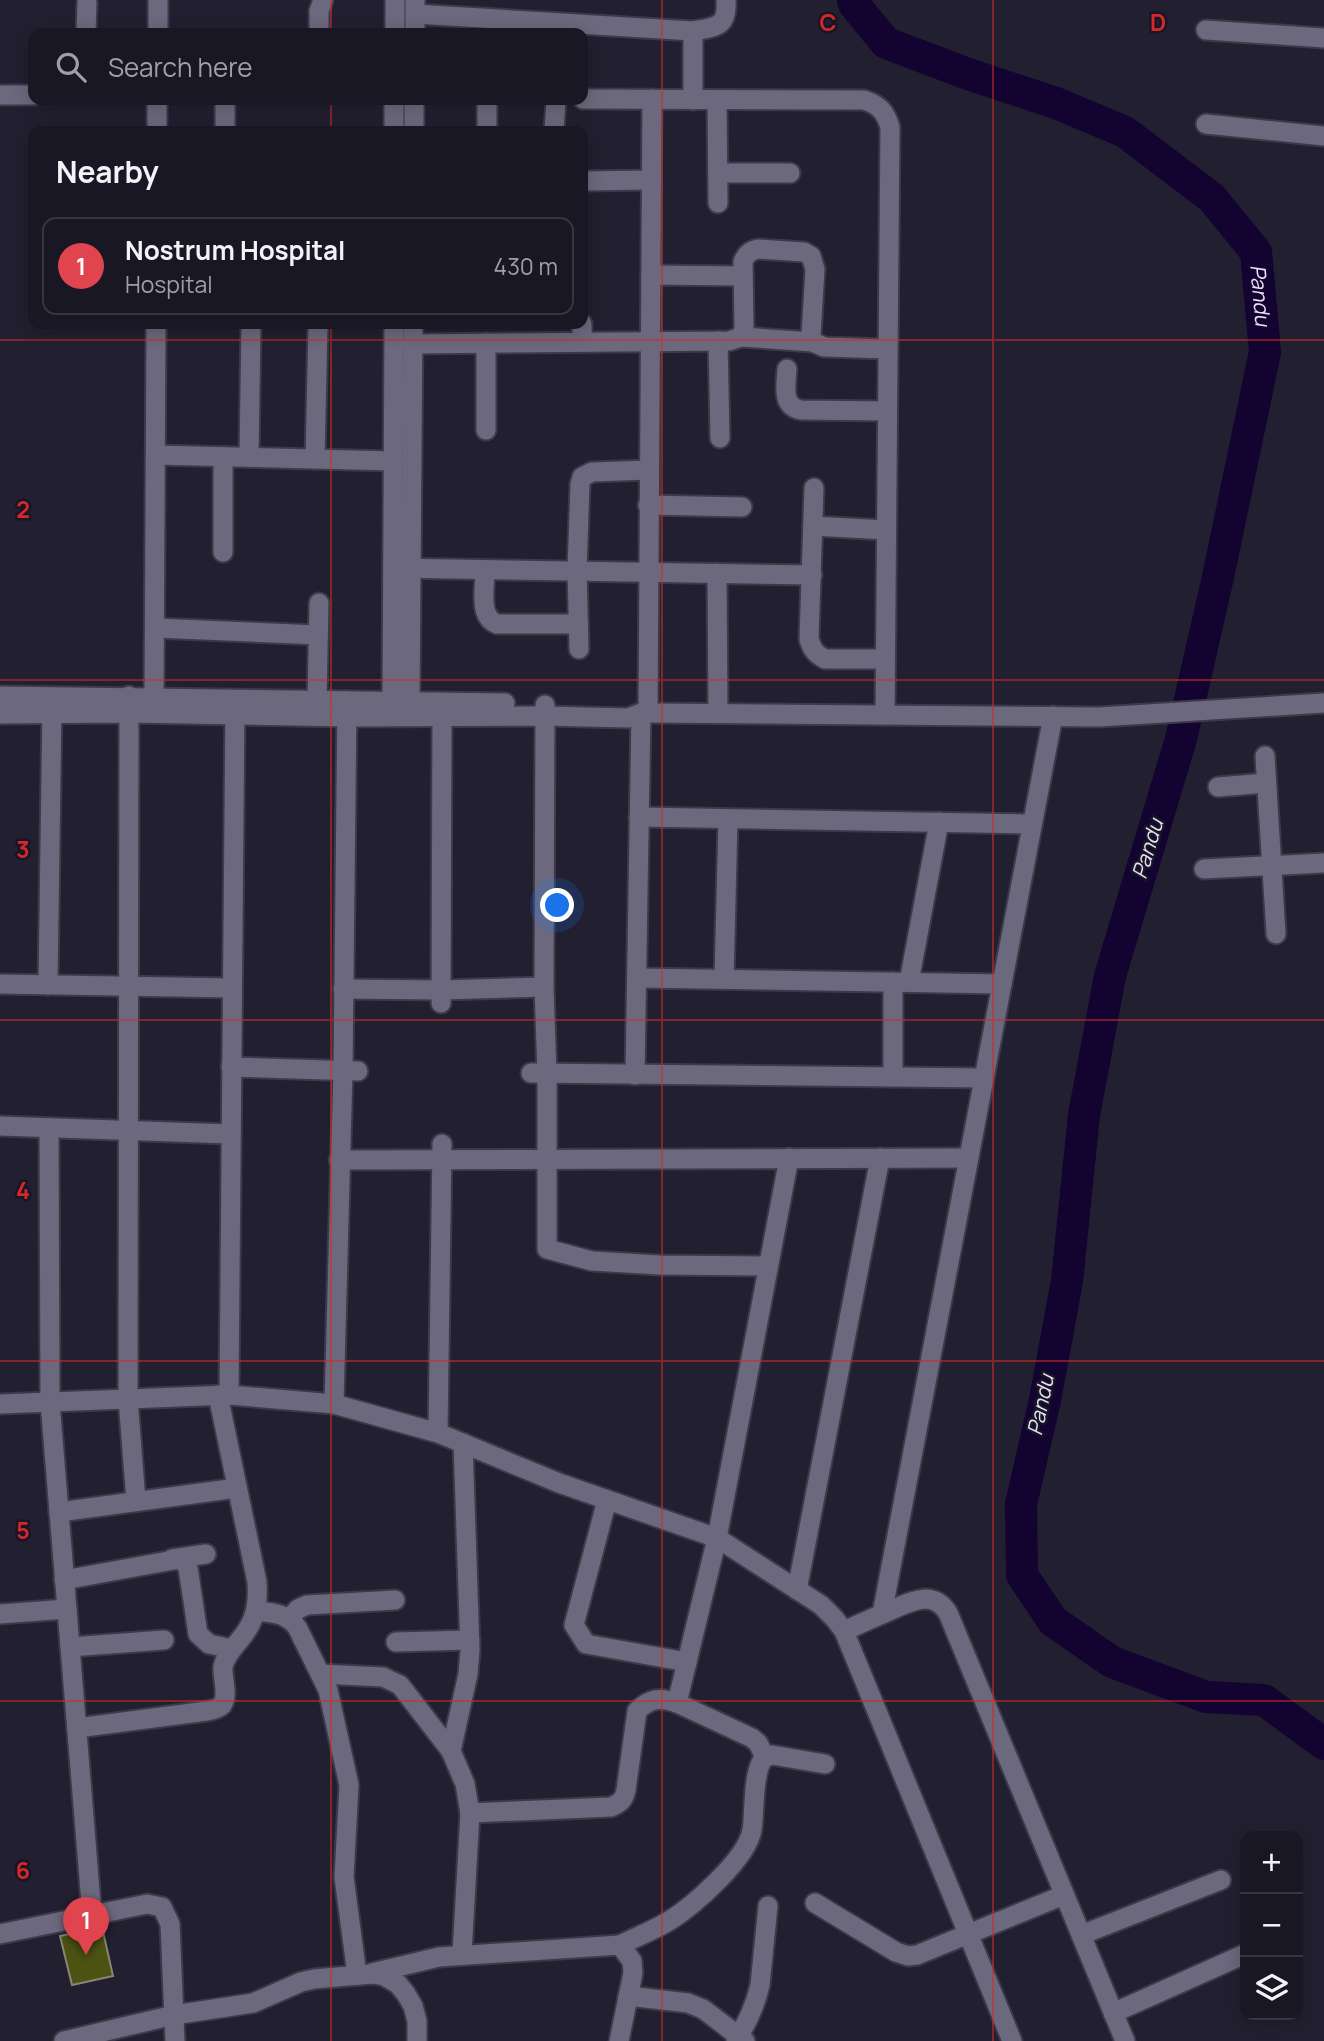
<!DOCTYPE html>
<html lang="en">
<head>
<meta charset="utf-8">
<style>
  body { margin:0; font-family:Manrope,sans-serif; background:#272431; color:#f1f3f6 }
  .controls { position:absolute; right:21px; bottom:21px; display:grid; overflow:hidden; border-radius:14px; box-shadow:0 4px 18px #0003 }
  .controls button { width:63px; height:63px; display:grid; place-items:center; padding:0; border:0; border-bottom:2px solid #383641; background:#1a1724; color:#f1f3f6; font:35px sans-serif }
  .you { position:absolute; left:558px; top:906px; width:24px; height:24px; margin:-18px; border:5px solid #fff; border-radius:50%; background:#1a73e8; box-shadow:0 0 0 10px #1a73e833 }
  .badge { display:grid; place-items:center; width:46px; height:46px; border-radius:50%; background:#2563eb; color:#fff; font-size:23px; font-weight:700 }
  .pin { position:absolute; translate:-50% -58px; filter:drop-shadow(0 2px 4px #0008) }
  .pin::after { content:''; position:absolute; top:37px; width:24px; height:21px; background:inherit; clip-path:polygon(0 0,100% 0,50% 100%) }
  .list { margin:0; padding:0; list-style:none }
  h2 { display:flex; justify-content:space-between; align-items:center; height:91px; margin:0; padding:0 28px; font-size:30px }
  h2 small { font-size:23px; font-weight:400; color:#9f9fa6 }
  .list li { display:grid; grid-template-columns:46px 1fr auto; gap:21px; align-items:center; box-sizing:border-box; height:98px; margin:0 14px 14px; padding:0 14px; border:2px solid #383641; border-radius:14px }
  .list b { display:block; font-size:26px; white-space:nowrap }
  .list p { margin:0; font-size:23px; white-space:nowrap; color:#9f9fa6 }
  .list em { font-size:23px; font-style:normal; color:#9f9fa6 }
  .icon { flex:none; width:38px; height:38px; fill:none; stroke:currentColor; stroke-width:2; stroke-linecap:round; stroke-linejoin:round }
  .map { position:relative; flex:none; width:1324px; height:2041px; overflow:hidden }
  .search { position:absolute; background:#1a1724; box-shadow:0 4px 18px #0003; left:28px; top:28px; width:560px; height:77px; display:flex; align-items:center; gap:18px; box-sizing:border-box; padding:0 24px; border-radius:14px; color:#9f9fa6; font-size:26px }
  .panel { position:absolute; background:#1a1724; box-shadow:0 4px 18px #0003; left:28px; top:126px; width:560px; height:203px; border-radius:14px }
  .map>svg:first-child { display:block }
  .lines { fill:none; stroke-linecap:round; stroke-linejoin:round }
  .river { stroke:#130330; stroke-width:32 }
  .building { fill:#4b5212; stroke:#848871; stroke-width:2 }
  .street-casing { stroke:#3d3949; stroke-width:23 }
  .street { stroke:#6c697e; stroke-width:19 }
  .grid { fill:none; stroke:#d62828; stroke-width:2; stroke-opacity:0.55 }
  .labels { text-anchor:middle; stroke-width:5; stroke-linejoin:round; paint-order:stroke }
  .water-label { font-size:21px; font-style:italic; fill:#e4e2f3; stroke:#191526 }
  .grid-label { font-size:23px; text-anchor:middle; font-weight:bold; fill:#d62828; stroke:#191526; stroke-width:5; stroke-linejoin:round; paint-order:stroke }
</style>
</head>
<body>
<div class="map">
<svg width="1324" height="2041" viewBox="0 0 1324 2041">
  <rect width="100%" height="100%" fill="#221f30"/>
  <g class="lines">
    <!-- river -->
    <path class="river" id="s1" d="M853,0l1,4 32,39 82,31 88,29 69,29 87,66 44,54 9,100 -47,225 -37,162 -71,237 -26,139 -17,166 -22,119 -24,104 1,71 31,46 59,41 94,35 58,3 60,44"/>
  </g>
  <!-- building -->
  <polygon class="building" points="102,1927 113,1976 72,1985 60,1936"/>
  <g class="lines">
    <defs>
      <g id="street">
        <polyline points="415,14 693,31"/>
        <polyline points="1206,30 1324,38"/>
        <polyline points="86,33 87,3"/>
        <polyline points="158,33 158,0"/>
        <polyline points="319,33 319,11 323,0"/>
        <polyline points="395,33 395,0"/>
        <polyline points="415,33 415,0"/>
        <polyline points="0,95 33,95"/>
        <path d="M583,99l281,1c15,5 21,11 26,27l-5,588"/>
        <path d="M693,100v-69c23,-4 35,-4 33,-31"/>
        <polyline points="717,100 718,203"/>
        <polyline points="1206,124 1324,136"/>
        <polyline points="157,131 157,100"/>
        <polyline points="225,131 225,100"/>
        <polyline points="394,131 394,100"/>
        <polyline points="414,131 414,100"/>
        <polyline points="487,131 487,100"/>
        <polyline points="554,131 556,100"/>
        <polyline points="718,173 790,173"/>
        <polyline points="583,181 651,180"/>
        <polyline points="651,275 743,276"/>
        <polyline points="741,337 813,342"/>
        <polyline points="718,341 720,438"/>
        <polyline points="582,342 582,324"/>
        <path d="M412,344l317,-3 12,-4 3,-9 -1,-66c3,-8 7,-11 15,-13l46,3 7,4 4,13 -4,67 2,6 11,5 64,2"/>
        <path d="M787,369c-1,17 -6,37 14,41l86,1"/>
        <polyline points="486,430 486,343"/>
        <polyline points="156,455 393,461"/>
        <polyline points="249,457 251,324"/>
        <polyline points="315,459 318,324"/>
        <path d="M814,488l-5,151c3,10 6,15 16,20h60"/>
        <polyline points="648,505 742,507"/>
        <polyline points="813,526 886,530"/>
        <polyline points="223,552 223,457"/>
        <polyline points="393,568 812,575"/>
        <path d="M485,571c0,16 -7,46 12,53h81"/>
        <polyline points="717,573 718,713"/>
        <polyline points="155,628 318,635"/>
        <polyline points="579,649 577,571 580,484 582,477 592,472 648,470"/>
        <polyline points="0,696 505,703"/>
        <polyline points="129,696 128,1399 136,1501"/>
        <polyline points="154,698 156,324"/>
        <polyline points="317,701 319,603"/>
        <polyline points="392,702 394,324"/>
        <polyline points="410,702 413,324"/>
        <polyline points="545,705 544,987 547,1074 547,1249 592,1261 659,1265 768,1266"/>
        <polyline points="648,713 652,99"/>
        <polyline points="0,714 129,713 348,717 545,716 628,718 641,713 648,713 1099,717 1324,703"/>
        <polyline points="1265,756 1276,934"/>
        <polyline points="1218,787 1266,783"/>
        <polyline points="639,817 1032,824"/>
        <polyline points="1204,869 1324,863"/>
        <polyline points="637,978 1002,984"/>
        <polyline points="724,979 728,819"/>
        <polyline points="893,982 893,1077"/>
        <polyline points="909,982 939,822"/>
        <polyline points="0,984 232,988"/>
        <polyline points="48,985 52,704"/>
        <polyline points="343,989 441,990 544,987"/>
        <polyline points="441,1003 442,716"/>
        <polyline points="231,1067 358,1071"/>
        <polyline points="531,1073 984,1078"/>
        <polyline points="635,1075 641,713"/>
        <polyline points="0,1126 230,1134"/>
        <polyline points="49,1128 50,1402 92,1915"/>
        <polyline points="339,1160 969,1158"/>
        <polyline points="229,1395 235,700"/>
        <polyline points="0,1404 229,1395 334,1404 438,1433 559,1483 717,1538 821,1605 834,1618 844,1631 1012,2041"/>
        <polyline points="334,1404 343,1070 347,701"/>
        <polyline points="438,1433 442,1144"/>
        <polyline points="607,1500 574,1625 586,1644 687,1662"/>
        <polyline points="59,1512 237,1488"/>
        <polyline points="172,1559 206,1554"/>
        <polyline points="64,1580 179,1559 185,1563 188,1568 198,1634 209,1644 232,1649"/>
        <polyline points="797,1590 880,1158"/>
        <path d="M256,1611c17,2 30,2 41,16l31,63 21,95 -5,92 13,98"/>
        <polyline points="0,1614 67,1609"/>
        <path d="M882,1614c23,-9 49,-28 66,-1l177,428"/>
        <polyline points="290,1618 298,1609 307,1605 395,1600"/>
        <polyline points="844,1631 882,1614 1053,716"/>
        <polyline points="396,1642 470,1640"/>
        <polyline points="70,1647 164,1640"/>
        <polyline points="321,1674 383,1677 400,1685 451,1751"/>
        <polyline points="677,1703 717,1538 789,1158"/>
        <path d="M77,1728l130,-17c6,-1 11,-2 15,-6 7,-10 0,-27 1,-38 3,-15 17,-25 24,-37 10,-15 11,-31 10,-48l-39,-187"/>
        <path d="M470,1813l141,-6c9,-4 13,-7 15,-17l11,-79c13,-13 23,-14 40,-8l75,35 6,5 7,14"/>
        <polyline points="815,1903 896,1952 908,1956 917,1955 1064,1895"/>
        <polyline points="0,1934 147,1904 162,1907 170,1924 175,2041"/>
        <polyline points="1081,1935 1221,1880"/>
        <path d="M620,1945c16,-8 34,-15 49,-24 24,-15 78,-62 83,-91 3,-18 0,-61 13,-73l7,-2 53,9"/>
        <polyline points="462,1954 470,1813 465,1784 451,1751 468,1674 470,1650 463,1443"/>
        <polyline points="372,1973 439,1957 620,1945 632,1961 633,1973 619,2041"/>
        <polyline points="628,1996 688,2003 703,2009 745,2041"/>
        <polyline points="1113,2013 1245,1954"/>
        <polyline points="64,2041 174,2015 253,2003 301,1982 314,1979 372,1974 384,1976 398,1984 406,1994 413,2006 417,2021 417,2041"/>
        <path d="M736,2041c11,-19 19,-34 24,-56l8,-79"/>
      </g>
    </defs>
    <!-- street casing -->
    <use href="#street" class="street-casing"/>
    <!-- street -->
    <use href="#street" class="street"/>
  </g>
  <!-- grid -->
  <path class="grid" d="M331,0v33M662,0v2041M993,0v2041M331,100v31M331,324v1717M0,340h1324M0,680h1324M0,1020h1324M0,1361h1324M0,1701h1324"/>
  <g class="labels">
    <!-- water labels -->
    <g class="water-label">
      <text dy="7" stroke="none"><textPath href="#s1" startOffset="532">Pandu</textPath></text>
      <text transform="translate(1148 849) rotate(-73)" y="7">Pandu</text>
      <text transform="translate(1041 1405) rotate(-78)" y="7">Pandu</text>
    </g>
  </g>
  <g class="grid-label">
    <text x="828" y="31">C</text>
    <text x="1158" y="31">D</text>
    <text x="23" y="518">2</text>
    <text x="23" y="858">3</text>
    <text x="23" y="1199">4</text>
    <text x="23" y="1539">5</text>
    <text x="23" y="1879">6</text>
  </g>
</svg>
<div class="controls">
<button>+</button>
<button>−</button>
<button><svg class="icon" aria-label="layers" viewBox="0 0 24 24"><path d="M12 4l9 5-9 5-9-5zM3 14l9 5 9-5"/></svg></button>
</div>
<div class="you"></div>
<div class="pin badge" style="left:86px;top:1955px;background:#e0444e">1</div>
<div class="search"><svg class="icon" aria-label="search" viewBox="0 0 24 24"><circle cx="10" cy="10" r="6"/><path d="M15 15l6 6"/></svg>Search here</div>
<section class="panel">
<h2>Nearby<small></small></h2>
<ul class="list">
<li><span class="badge" style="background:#e0444e">1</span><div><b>Nostrum Hospital</b><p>Hospital</p></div><em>430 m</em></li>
</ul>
</section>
</div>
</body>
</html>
